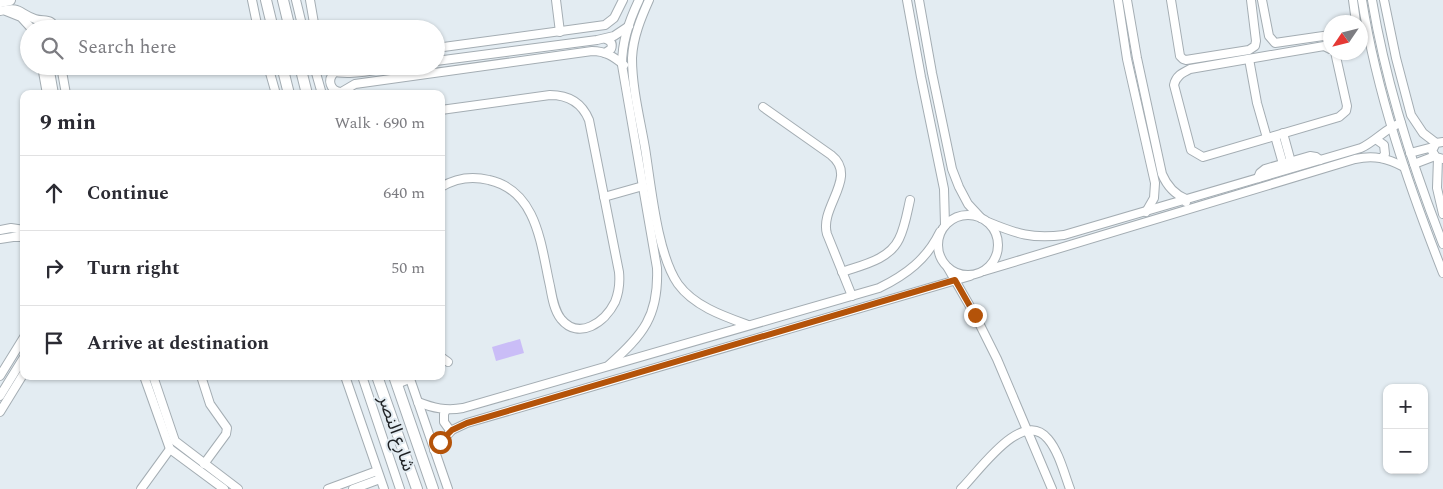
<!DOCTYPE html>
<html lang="en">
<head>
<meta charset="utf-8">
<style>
  body { margin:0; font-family:Spectral,"Noto Sans Arabic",serif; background:#f2f2f3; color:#2b2b33 }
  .controls { position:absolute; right:15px; bottom:15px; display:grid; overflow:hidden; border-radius:10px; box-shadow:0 1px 4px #0004 }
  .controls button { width:45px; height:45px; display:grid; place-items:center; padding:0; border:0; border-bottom:1px solid #e1e1e2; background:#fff; color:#2b2b33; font:25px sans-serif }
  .compass { position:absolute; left:1323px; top:15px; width:45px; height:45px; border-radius:50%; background:#fff; box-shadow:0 1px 4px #0004; rotate:235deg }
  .stop { position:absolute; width:15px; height:15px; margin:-11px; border:4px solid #b45309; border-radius:50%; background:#fff }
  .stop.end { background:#b45309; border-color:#fff; box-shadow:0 1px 5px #0008 }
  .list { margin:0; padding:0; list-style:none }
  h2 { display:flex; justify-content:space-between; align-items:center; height:65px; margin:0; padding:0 20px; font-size:21px }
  h2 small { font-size:16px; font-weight:400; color:#7c7c81 }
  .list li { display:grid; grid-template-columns:32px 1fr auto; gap:15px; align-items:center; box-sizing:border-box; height:75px; padding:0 20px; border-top:1px solid #e1e1e2 }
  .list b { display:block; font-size:19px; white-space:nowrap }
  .list em { font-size:16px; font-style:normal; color:#7c7c81 }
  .icon { flex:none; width:28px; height:28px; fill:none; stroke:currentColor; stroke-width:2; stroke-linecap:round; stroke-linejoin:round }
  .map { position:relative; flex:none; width:1443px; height:489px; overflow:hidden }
  .search { position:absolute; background:#fff; box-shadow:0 1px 4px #0004; left:20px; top:20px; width:425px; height:55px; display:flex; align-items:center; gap:12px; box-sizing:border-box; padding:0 18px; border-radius:28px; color:#7c7c81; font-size:19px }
  .panel { position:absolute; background:#fff; box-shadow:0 1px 4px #0004; left:20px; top:90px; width:425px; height:290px; border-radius:10px }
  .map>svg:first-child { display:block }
  .garden { fill:#cabdf7 }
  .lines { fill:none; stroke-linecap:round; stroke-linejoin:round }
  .minor-casing { stroke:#a4adb3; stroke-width:10 }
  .major-casing { stroke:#a4adb3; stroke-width:12 }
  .minor { stroke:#fff; stroke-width:8 }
  .major { stroke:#fff; stroke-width:10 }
  .route { stroke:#b45309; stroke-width:6 }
  .labels { text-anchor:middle; stroke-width:4; stroke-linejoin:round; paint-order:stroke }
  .street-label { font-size:18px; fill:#1e2124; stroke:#e3ecf2 }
</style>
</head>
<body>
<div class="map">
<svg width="1443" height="489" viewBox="0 0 1443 489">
  <rect width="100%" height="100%" fill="#e3ecf2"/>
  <!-- garden -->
  <polygon class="garden" points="520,339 524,353 496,361 492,347"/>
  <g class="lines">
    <defs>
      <g id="minor">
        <polyline points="252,0 258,29"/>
        <polyline points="296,0 303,29"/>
        <polyline points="310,0 315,29"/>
        <polyline points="556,0 560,32"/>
        <path d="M649,0c-8,18 -16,37 -17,58 0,30 8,61 13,90 6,37 12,106 33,136 16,22 45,32 70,41"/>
        <polyline points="907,0 921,77 944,189 945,225"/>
        <polyline points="919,0 932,73 952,169 959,187 968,204 981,218"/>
        <polyline points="1118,0 1127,59 1155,183 1154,198 1146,212"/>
        <path d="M1127,0l10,58 25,116c5,12 12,20 24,25v3"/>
        <polyline points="1171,0 1180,56 1183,59 1186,60 1249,50 1255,46 1256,41 1251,0"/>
        <polyline points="1262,0 1269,36 1275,43 1330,35"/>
        <polyline points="1353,0 1356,22"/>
        <path d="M1362,0c15,94 46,184 81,273"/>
        <path d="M1372,0c14,84 40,165 71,244"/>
        <polyline points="1384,0 1396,58 1411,115 1423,133 1436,143"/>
        <path d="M0,11c21,-5 18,2 35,8 9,3 17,-2 20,10"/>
        <polyline points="6,11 21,17 32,29"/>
        <polyline points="436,48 605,25 614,18 623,0"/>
        <path d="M1330,49l-6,-3 -134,23c-8,4 -14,7 -16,16l17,65 12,7 136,-40 7,-6 1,-5 -12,-54"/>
        <path d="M605,53l6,-4c2,-5 0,-8 -5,-10"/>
        <polyline points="1249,59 1257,103 1267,138"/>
        <polyline points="436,61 597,40 614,36 629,26"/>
        <polyline points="42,66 47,94"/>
        <polyline points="49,66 54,94"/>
        <polyline points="61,66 66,94"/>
        <polyline points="268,66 276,94"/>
        <polyline points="314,66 322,94"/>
        <path d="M320,66c19,14 57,3 80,0"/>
        <path d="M334,73c-7,7 -4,17 6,19"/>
        <path d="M338,94l17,-10 237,-33c14,0 22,6 32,14"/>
        <path d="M763,107l68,48c28,22 -12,52 -4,79l25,62"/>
        <path d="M441,110l109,-15c19,0 32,8 39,25l30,152c1,10 0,20 -4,30 -10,20 -36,39 -54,17 -7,-9 -9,-22 -11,-33 -9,-39 -12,-95 -61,-106 -16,-4 -33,-2 -48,7"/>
        <polyline points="1283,133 1291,162"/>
        <polyline points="1275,136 1283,164"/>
        <polyline points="1377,140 1384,145 1385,154 1382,158"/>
        <polyline points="1443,142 1436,143 1432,151 1436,157 1443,159"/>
        <polyline points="1410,153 1433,147"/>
        <polyline points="1438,158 1437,188 1443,214"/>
        <polyline points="1414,164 1435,156"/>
        <polyline points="1258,178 1260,173 1265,169 1310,156 1316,157 1320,160"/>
        <polyline points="604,197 643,186"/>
        <circle cx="968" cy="245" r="30"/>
        <path d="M988,222c29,12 44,17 76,13l297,-87c15,-7 26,-21 40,-25"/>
        <polyline points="0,230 11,228 24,230"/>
        <polyline points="0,239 13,237 24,237"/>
        <polyline points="948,268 975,315 997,359 1052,489"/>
        <path d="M984,271l371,-112c19,-4 32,-1 49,8"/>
        <path d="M842,272c20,-7 47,-12 57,-33 6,-12 8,-26 11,-39"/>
        <polyline points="441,357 448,362"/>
        <path d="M609,365c34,-30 50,-49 48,-97l-35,-203c0,-24 7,-44 17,-65"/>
        <polyline points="0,376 24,337"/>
        <polyline points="144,376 170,449 224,489"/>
        <polyline points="153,376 175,441 238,489"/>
        <polyline points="201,376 210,404 227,428 226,434 204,464"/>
        <polyline points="345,376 384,489"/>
        <polyline points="362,376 400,489"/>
        <polyline points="409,376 448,489"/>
        <polyline points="0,396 24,357"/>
        <path d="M418,402c15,6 28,9 45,6l416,-120c27,-13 48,-29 61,-56"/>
        <polyline points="446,410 444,414 444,422 449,429 452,430"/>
        <polyline points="0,412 24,373"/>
        <polyline points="434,450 452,430 467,423 970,276"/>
        <polyline points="141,489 170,449"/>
        <polyline points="328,489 377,471"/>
        <polyline points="353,489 380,479"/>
        <path d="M961,489c17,-16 61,-82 87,-50 11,13 16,34 22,50"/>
      </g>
      <g id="major">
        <polyline points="266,0 273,29"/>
        <polyline points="283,0 290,29"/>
        <polyline points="0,2 10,0"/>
        <polyline points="282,66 289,94"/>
        <polyline points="300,66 307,94"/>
        <polyline points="268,67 271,66"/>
        <polyline points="377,376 417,489"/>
        <polyline points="394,376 433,489"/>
        <polyline points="397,383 409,378"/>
      </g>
    </defs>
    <!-- minor casing -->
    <use href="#minor" class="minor-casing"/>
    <!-- major casing -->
    <use href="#major" class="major-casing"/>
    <!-- minor -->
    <use href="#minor" class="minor"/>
    <!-- major -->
    <use href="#major" class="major"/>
  </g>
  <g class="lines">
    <!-- route -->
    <polyline class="route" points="440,442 452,430 467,423 955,280 975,315"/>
  </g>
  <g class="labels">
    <!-- street labels -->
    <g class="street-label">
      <text transform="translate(397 433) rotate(71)" y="6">شارع النصر</text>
    </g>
  </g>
</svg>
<div class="controls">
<button>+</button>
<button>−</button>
</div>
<svg class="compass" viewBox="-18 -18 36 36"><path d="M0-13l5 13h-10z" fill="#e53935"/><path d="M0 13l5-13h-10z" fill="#7c7c81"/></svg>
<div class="stop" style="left:440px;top:442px"></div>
<div class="stop end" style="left:975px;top:315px"></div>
<div class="search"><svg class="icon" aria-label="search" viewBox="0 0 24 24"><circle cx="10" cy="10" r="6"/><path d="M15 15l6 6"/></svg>Search here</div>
<section class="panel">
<h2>9 min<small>Walk · 690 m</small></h2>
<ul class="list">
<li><svg class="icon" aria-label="ahead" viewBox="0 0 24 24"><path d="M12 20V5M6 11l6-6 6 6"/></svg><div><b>Continue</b></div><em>640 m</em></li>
<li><svg class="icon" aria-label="right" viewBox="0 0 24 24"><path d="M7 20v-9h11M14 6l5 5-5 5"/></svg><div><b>Turn right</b></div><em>50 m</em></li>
<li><svg class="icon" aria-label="arrive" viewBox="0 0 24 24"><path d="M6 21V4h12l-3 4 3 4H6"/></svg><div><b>Arrive at destination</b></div></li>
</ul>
</section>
</div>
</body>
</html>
